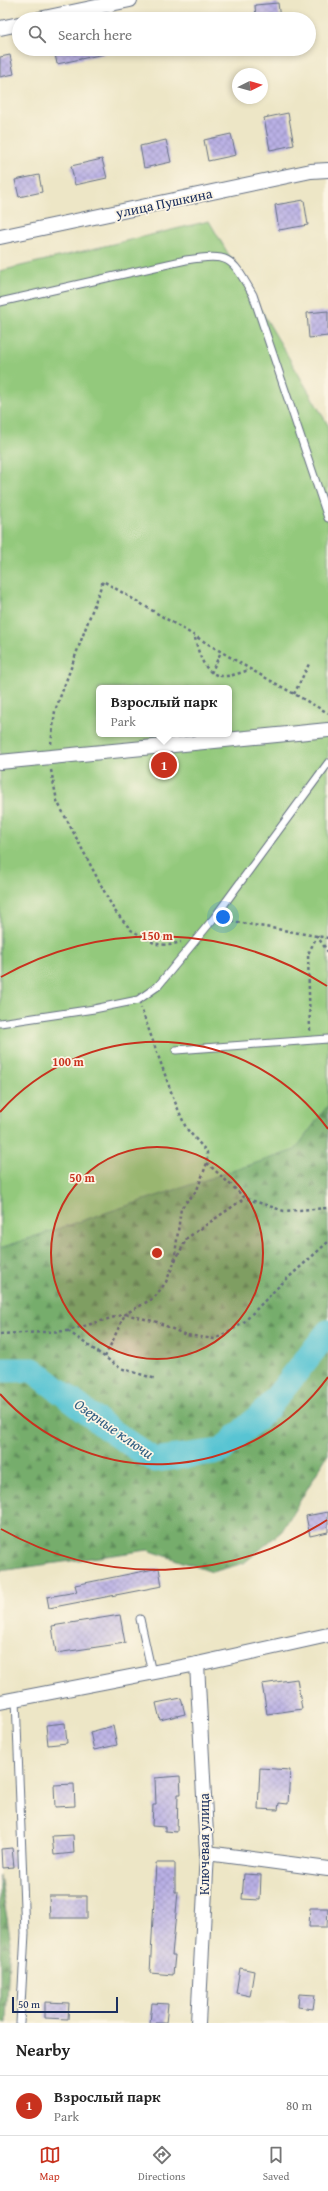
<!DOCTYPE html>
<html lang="en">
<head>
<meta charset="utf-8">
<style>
  body { margin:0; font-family:"Gentium Book Plus",serif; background:#f2f2f2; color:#222 }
  .compass { position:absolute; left:232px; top:68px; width:36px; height:36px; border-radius:50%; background:#fff; box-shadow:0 2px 6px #0003; rotate:85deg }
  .scale { position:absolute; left:12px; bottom:10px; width:106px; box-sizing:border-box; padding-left:4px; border:2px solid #1b2f5e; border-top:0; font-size:11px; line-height:14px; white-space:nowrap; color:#1b2f5e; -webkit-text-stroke:3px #fcf5e5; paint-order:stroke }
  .you { position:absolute; left:223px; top:917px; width:14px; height:14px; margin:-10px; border:3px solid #fff; border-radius:50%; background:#1a73e8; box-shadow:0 0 0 6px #1a73e833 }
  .badge { display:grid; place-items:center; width:26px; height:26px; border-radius:50%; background:#c8321e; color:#fff; font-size:13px; font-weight:700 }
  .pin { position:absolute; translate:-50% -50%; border:2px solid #fff; box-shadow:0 1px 4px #0006 }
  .popup { position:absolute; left:96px; top:685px; width:136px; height:52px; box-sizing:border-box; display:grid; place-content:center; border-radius:6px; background:#fff; filter:drop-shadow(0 1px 3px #0005); font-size:13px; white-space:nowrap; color:#767676 }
  .popup b { font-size:15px; color:#222 }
  .popup::after { content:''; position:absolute; left:50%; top:100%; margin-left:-8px; border:8px solid transparent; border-top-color:#fff }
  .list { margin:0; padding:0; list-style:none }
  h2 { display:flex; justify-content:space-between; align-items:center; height:52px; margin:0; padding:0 16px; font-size:17px }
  h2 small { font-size:13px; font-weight:400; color:#767676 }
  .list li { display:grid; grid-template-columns:26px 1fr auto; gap:12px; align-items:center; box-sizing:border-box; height:60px; padding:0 16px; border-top:1px solid #e0e0e0 }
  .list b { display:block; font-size:15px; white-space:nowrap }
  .list p { margin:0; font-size:13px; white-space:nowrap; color:#767676 }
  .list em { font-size:13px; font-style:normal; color:#767676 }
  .icon { flex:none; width:22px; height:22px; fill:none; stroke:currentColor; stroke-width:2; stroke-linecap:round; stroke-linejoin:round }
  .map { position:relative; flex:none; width:328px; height:2023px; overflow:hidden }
  .search { position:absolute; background:#fff; box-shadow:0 2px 6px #0003; left:12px; right:12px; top:12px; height:44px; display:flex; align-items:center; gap:10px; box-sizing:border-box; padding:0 14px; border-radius:22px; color:#767676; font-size:15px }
  .sheet { height:112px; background:#fff }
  nav { display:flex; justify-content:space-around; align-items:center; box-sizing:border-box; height:56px; border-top:1px solid #e0e0e0; background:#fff; font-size:11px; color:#767676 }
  nav a { display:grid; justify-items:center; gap:2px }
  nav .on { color:#c8321e }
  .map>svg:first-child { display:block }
  .forest { fill:url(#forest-firs); stroke:#486e65 }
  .green { fill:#93c97c; stroke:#577c6d; fill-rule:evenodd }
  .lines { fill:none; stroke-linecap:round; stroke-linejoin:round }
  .river { stroke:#59c4d3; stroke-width:25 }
  .building { fill:url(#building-cross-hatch) }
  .service-casing { stroke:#646f82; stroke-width:9 }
  .minor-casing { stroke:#646f82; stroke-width:16 }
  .path { stroke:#646f82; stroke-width:2.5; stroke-dasharray:3 3; stroke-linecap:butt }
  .service { stroke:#fff; stroke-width:7 }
  .minor { stroke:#fff; stroke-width:14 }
  .ring { fill:none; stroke:#c8321e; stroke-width:2 }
  .labels { text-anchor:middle; stroke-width:3.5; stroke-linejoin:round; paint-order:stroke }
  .street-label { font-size:14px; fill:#1b2f5e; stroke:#fcf5e5 }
  .water-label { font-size:15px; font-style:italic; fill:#2e5c81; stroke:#fcf5e5 }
  .centre { fill:#c8321e; stroke:#fcf5e5; stroke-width:2 }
  .ring-label { font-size:12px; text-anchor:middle; font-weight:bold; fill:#c8321e; stroke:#fcf5e5; stroke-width:3.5; stroke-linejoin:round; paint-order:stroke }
</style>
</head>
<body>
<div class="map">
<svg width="328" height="2023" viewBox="0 0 328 2023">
  <defs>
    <pattern id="forest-firs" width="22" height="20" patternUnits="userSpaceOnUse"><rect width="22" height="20" fill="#76ad6c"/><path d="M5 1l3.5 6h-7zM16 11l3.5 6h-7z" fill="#608d5c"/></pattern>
    <pattern id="building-cross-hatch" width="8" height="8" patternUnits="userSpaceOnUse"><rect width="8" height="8" fill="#bab0e5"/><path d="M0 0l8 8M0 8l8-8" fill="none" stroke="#9690bd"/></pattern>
  </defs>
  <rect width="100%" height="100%" fill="#fcf5e5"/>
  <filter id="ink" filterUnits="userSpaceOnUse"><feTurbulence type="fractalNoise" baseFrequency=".025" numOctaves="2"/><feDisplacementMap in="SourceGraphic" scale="8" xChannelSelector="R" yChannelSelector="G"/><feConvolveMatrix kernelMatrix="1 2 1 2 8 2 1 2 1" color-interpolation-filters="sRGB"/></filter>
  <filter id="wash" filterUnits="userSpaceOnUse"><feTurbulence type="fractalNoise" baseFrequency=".012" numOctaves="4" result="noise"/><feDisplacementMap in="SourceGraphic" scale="16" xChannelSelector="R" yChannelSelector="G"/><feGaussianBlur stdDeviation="0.9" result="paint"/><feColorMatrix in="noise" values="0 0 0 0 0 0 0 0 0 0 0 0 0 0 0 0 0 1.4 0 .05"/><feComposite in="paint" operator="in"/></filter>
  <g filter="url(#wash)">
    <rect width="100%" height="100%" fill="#ede6c6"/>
    <!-- forest -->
    <g class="forest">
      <polygon points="0,792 328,945 328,1454 282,1531 244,1563 212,1572 148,1550 0,1571"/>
      <polygon points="0,1875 10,1937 6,2023 0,2023"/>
    </g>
    <!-- green -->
    <path class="green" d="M209,221l119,204v680l-33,45 -295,98v-977zM99,688h130v46h-130z"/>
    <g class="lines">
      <!-- river -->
      <polyline class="river" points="0,1370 33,1370 108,1429 154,1460 221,1451 268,1408 328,1332"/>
    </g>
    <g id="blocks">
      <!-- building -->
      <g class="building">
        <polygon points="278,3 280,19 256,19 255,5"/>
        <polygon points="54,49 103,49 104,54 57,64"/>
        <polygon points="10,55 14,74 0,77 0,57"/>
        <polygon points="288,113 294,145 270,150 264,118"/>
        <polygon points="231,134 236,155 208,161 204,140"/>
        <polygon points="166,140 171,162 144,168 140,146"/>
        <polygon points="102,159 107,178 75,185 71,166"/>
        <polygon points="39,175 42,192 19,197 15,180"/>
        <polygon points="304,200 308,225 279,230 275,205"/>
        <polygon points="328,311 328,336 309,338 307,313"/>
        <polygon points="328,1512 328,1532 310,1536 306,1516"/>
        <polygon points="159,1568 162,1586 49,1608 47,1597 77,1592 75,1585"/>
        <polygon points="120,1615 125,1643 56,1653 52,1626"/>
        <polygon points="297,1679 302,1709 267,1714 262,1684"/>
        <polygon points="181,1698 185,1714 160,1720 156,1703"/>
        <polygon points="65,1723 67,1743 48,1745 46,1725"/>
        <polygon points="113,1726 117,1745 94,1750 90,1732"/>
        <polygon points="260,1768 290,1770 288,1804 279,1803 278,1810 258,1809"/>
        <polygon points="180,1776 181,1794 178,1794 177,1832 165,1831 165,1827 152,1826 153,1805 156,1805 155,1778"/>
        <polygon points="74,1784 75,1806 55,1807 54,1785"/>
        <polygon points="73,1835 74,1853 54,1855 52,1836"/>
        <polygon points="12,1848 14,1867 2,1868 1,1849"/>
        <polygon points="156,1863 175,1863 175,1892 178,1892 172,1955 175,1955 173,1975 150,1973"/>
        <polygon points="244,1874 261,1875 260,1900 242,1899"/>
        <polygon points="49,1896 87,1896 87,1918 50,1918"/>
        <polygon points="310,1908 328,1908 327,1927 309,1927"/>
        <polygon points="240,1968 254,1971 250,1996 236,1993"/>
        <polygon points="299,1994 315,1995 313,2009 298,2007"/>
        <polygon points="45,2002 69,2003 68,2019 45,2018"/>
        <polygon points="152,2003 168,2004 166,2023 150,2023"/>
      </g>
    </g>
  </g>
  <g filter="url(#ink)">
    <use href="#blocks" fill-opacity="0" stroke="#646f82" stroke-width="1"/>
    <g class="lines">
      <defs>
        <g id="service">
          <path d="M0,302l186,-42c45,-7 45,-3 67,35l75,223"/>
          <polyline points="0,1023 94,1009 138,1000 158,986 214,918 328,763"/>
          <polyline points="176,1050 328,1039"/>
          <polyline points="140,1619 152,1673"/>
          <polyline points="16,1699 25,1933 20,2023"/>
        </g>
        <g id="minor">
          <polyline points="39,19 130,0"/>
          <polyline points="0,28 19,24"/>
          <polyline points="0,237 311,171 328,170"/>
          <polyline points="0,762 328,730"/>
          <polyline points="197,1664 207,1853 198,2023"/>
          <polyline points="0,1702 197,1664 328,1635"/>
          <polyline points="207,1853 328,1869"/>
        </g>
      </defs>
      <!-- service casing -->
      <use href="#service" class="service-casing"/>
      <!-- minor casing -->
      <use href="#minor" class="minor-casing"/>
      <!-- path -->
      <g class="path">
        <path d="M195,638c4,16 9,39 30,38 8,0 17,-4 24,-6"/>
        <polyline points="211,673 221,652"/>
        <polyline points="294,694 310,662"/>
        <polyline points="51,744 55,711 103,581 250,669 328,713"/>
        <polyline points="51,770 57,801 114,910 131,930 156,944 170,945 181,942"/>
        <polyline points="225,920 328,938"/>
        <polyline points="310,1031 308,954 317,936 328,952"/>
        <polyline points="207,1163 245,1198 284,1211 328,1208"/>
        <polyline points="175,1261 187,1238 245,1198"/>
        <polyline points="68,1331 120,1368 156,1379"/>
        <polyline points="0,1334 67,1331 125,1314 154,1298 166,1282 174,1263 181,1208 197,1190 207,1163 207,1152 186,1128 173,1097 141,1008"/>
        <polyline points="105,1357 125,1314 157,1322 186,1335 215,1339 242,1324 278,1287 328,1242"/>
      </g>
      <!-- service -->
      <use href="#service" class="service"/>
      <!-- minor -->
      <use href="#minor" class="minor"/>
    </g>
  </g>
  <!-- distance rings -->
  <circle cx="157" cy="1253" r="106" fill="#c8321e" fill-opacity=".12"/>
  <g class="ring">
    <circle cx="157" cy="1253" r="106"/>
    <path d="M328 1377A211 211 0 0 1 0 1394M0 1112A211 211 0 0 1 328 1129"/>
    <path d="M327 1520A317 317 0 0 1 1 1529M1 977A317 317 0 0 1 327 986"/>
  </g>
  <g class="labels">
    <!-- street labels -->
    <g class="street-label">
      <text transform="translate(164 203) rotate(-12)" y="5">улица Пушкина</text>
      <text transform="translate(204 1844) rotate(-90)" y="5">Ключевая улица</text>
    </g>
    <!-- water labels -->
    <g class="water-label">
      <text transform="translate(114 1429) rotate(35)" y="5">Озерные ключи</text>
    </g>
  </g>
  <circle cx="157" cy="1253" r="6" class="centre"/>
  <g class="ring-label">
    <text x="157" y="940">150 m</text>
    <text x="68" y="1066">100 m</text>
    <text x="82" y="1182">50 m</text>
  </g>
</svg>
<svg class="compass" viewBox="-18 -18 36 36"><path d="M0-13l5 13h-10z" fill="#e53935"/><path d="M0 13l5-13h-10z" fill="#767676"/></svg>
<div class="scale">50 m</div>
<div class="you"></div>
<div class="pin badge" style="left:164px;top:765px">1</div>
<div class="popup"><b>Взрослый парк</b>Park</div>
<div class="search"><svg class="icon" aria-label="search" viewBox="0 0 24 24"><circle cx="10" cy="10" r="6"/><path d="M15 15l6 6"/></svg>Search here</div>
</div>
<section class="sheet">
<h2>Nearby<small></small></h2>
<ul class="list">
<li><span class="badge">1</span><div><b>Взрослый парк</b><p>Park</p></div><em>80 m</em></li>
</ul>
</section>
<nav>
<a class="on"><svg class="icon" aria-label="map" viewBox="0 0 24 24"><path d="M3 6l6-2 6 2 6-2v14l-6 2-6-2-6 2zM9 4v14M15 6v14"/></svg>Map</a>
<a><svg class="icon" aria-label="directions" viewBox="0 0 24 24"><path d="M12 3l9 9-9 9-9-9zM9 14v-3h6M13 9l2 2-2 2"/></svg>Directions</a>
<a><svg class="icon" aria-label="saved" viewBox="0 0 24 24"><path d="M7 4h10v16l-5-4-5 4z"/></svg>Saved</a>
</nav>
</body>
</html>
